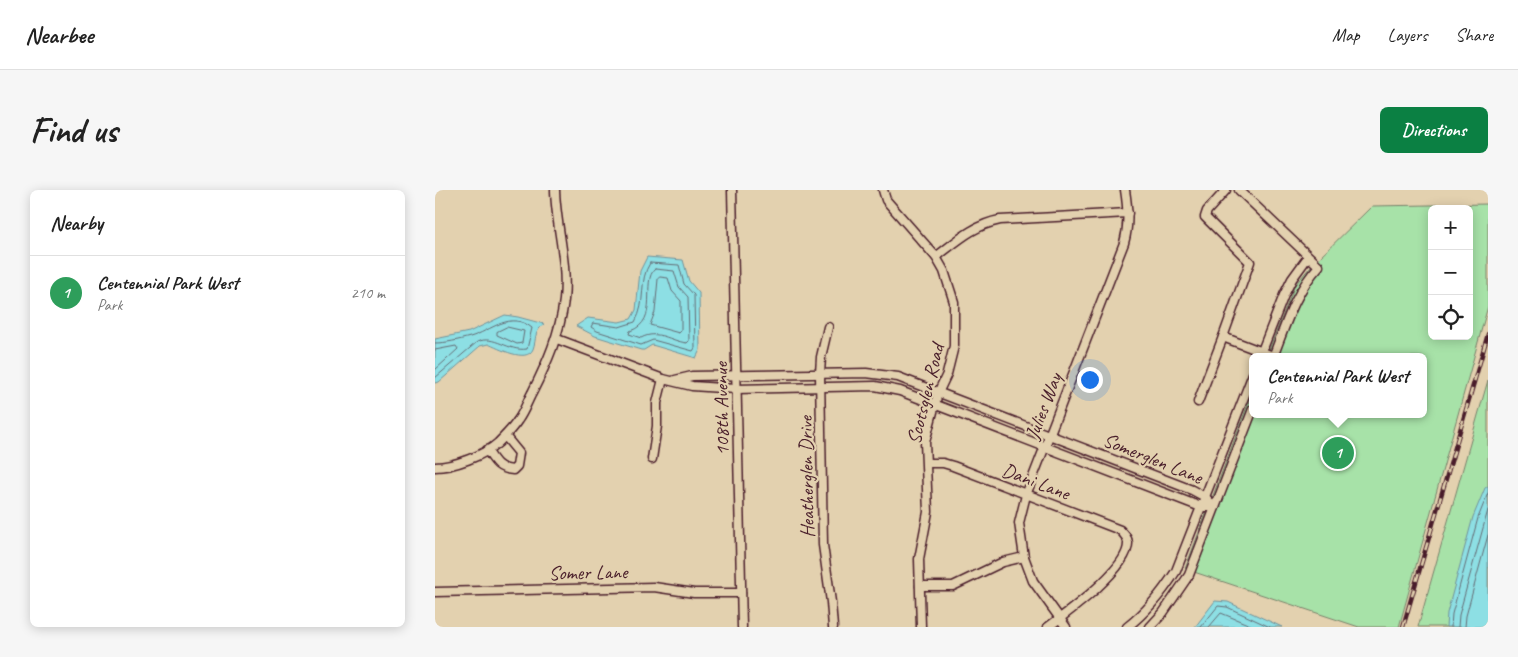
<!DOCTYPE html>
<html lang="en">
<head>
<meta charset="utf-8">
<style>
  body { margin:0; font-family:Caveat,sans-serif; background:#f6f6f6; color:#222 }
  .controls { position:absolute; right:15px; top:15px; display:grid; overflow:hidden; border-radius:8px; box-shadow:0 2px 12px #0003 }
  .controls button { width:45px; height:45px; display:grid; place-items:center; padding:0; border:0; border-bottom:1px solid #e0e0e0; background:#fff; color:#222; font:25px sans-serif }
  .you { position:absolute; left:654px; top:189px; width:18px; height:18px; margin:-12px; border:4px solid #fff; border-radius:50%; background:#1a73e8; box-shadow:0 0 0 8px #1a73e833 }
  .badge { display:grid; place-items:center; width:32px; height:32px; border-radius:50%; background:#0b8043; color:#fff; font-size:16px; font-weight:700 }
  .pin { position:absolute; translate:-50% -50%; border:2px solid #fff; box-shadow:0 1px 5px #0006 }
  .popup { position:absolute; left:814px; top:163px; width:178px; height:65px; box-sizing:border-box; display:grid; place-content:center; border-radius:8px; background:#fff; filter:drop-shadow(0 1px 4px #0005); font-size:16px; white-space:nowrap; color:#767676 }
  .popup b { font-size:19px; color:#222 }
  .popup::after { content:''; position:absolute; left:50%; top:100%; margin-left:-10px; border:10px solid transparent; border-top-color:#fff }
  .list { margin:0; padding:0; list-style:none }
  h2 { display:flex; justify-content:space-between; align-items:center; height:65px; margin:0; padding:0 20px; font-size:21px }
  h2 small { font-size:16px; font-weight:400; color:#767676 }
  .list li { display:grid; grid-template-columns:32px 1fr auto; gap:15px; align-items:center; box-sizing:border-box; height:75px; padding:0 20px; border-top:1px solid #e0e0e0 }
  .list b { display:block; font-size:19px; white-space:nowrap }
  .list p { margin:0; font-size:16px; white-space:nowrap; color:#767676 }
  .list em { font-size:16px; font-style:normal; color:#767676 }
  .icon { flex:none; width:28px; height:28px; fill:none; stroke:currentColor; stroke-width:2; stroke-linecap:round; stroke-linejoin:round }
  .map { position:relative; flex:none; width:1053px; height:437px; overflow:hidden; border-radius:8px }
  header { display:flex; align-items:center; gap:30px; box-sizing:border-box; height:70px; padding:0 25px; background:#fff; border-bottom:1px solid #e0e0e0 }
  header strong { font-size:24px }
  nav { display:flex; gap:28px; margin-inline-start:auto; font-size:18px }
  .intro { display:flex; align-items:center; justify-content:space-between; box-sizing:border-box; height:120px; padding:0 30px }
  h1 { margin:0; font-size:35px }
  .button { padding:12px 22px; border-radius:8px; background:#0b8043; color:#fff; font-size:18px; font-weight:700 }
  main { display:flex; gap:30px; padding:0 30px }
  aside { flex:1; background:#fff; border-radius:8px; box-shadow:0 2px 12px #0003 }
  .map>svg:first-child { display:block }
  .green { fill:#a7e2a8; stroke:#78806a; fill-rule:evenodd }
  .water { fill:#8ddfe4; stroke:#72929a }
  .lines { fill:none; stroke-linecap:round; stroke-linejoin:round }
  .shore { stroke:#656c75; stroke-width:1 }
  .minor-casing { stroke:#4a1f2b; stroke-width:11 }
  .minor { stroke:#e3d1af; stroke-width:8 }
  .rail-casing { stroke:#4a1f2b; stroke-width:4.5 }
  .rail { stroke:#e3d1af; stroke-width:2.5; stroke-dasharray:8; stroke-linecap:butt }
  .labels { text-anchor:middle; stroke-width:4.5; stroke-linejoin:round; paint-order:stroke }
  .street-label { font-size:20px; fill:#4a1f2b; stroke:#e3d1af }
</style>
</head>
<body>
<header>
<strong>Nearbee</strong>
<nav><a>Map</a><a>Layers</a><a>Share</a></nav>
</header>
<div class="intro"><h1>Find us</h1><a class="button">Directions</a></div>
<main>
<aside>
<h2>Nearby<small></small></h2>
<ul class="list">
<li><span class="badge" style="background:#2e9e5b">1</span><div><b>Centennial Park West</b><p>Park</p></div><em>210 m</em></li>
</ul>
</aside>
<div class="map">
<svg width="1053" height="437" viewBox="0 0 1053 437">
  <rect width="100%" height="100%" fill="#e3d1af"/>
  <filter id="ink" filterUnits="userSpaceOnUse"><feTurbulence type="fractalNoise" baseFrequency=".02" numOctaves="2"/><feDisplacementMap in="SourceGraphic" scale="10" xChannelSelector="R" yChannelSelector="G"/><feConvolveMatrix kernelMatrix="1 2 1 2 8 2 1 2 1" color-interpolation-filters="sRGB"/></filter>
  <g filter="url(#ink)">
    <!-- green -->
    <g class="green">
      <path d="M1053,14v102l-89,321h-40l-174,-58 68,-178v23h170v-57h-157l29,-72 16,-19 61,-60zM997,19h37v127h-37z"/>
      <polygon points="1053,190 1053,437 983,437"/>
    </g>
    <!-- water -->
    <g class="water">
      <polygon points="212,67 248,70 254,91 264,103 265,160 261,168 217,155 209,160 206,160 160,146 141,136 153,128 184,132 196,129 201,120 205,81"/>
      <path d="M70,125l13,2 26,7c-11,9 -7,14 -11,25 -6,15 -35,-1 -45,-5l-8,2 -41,36 -4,1v-44l34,-7z"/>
      <polygon points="1053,296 1053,437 1011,437 1012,423 1038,327 1050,298"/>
      <polygon points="780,411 793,412 847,437 760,437"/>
    </g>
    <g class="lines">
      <!-- shore -->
      <g class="shore">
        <path d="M215,73l29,2 5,19 10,11 1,53 -2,3 -40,-11 -12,5 -44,-14 -6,-4 2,-4 26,4 16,-5c12,-20 3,-41 15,-59z"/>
        <path d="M220,79l19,2 5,16 9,10 1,44 -2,2c-17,-2 -29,-14 -46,-5l-12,-4 1,-3c31,-10 10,-50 25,-62z"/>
        <polygon points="225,87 233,88 237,101 246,111 246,141 244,143 215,135 220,122 223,89"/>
        <polygon points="72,137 89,141 87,153 82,154 62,145 62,142"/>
        <path d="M0,153c11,0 24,-3 35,-6 21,-6 40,-27 62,-9l-5,21c-19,3 -33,-15 -50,-7l-42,36"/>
        <polyline points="0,160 21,156 23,159 0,180"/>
        <polyline points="766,437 783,416 792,417 835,437"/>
        <polyline points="774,437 786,423 820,437"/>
        <polyline points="1016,437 1017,424 1043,328 1053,303"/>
        <polyline points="1023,437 1024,425 1053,320"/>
        <polyline points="1030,437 1031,426 1053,345"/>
      </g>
      <defs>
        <g id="minor">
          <polyline points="297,0 307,437"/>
          <polyline points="448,0 451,10 501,67 509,81 519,112 519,156 512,184 503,203 490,252 493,322 484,369 486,437"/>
          <polyline points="791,0 772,21 770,27 815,72 788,147 838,166"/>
          <path d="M804,0l80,76c-24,26 -33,58 -46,91"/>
          <path d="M501,67c21,-16 38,-32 64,-37l128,-7"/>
          <polyline points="393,137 386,167 385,184 388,355 396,412 398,437"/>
          <polyline points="122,149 228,189 257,196 301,199 440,196 465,201 766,317 780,317"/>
          <polyline points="825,166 849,105 857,89 873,67"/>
          <polyline points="240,190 257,186 431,183 463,187 757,300 770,307 780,317"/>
          <polyline points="763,212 788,147"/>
          <path d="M52,260c7,11 11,19 26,20l4,-4 2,-13 -14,-17"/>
          <polyline points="217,269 222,236 222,213 228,189"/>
          <path d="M492,273h16l10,3 167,64c4,4 8,8 8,13 1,25 -61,70 -80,84"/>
          <path d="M0,277c18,0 50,-12 63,-24 7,-7 15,-15 20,-23 6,-8 9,-18 14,-27 15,-30 28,-59 32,-93 4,-38 -8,-73 -9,-110"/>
          <polyline points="485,396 518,396 568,372 589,367"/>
          <polyline points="0,402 219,397 259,403 306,403"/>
          <path d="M631,437l-33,-46 -9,-24 -5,-34 7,-28 98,-252c5,-18 4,-34 1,-53"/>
          <path d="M692,437c21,-16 35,-34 49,-56l77,-197"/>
          <polyline points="715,437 728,423 754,385 818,219"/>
        </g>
      </defs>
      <!-- minor casing -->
      <use href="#minor" class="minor-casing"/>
      <!-- minor -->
      <use href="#minor" class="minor"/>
      <defs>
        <polyline id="rail" points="968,437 1053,144"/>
      </defs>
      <!-- rail casing -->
      <use href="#rail" class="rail-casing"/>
      <!-- rail -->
      <use href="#rail" class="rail"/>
    </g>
  </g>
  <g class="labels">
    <!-- street labels -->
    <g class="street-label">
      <text transform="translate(490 204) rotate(-76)" y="7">Scotsglen Road</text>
      <text transform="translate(608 216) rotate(-69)" y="7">Julies Way</text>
      <text transform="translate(286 219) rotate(-91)" y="7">108th Avenue</text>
      <text transform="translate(718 268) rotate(22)" y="7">Somerglen Lane</text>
      <text transform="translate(371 287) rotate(-91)" y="7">Heatherglen Drive</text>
      <text transform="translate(601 291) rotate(21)" y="7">Dani Lane</text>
      <text transform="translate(153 382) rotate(-1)" y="7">Somer Lane</text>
    </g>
  </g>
</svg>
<div class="controls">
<button>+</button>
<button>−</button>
<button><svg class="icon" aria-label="locate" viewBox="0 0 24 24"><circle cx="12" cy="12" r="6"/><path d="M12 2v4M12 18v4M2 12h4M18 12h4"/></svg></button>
</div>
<div class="you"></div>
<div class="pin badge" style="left:903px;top:263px;background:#2e9e5b">1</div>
<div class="popup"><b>Centennial Park West</b>Park</div>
</div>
</main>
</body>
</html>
